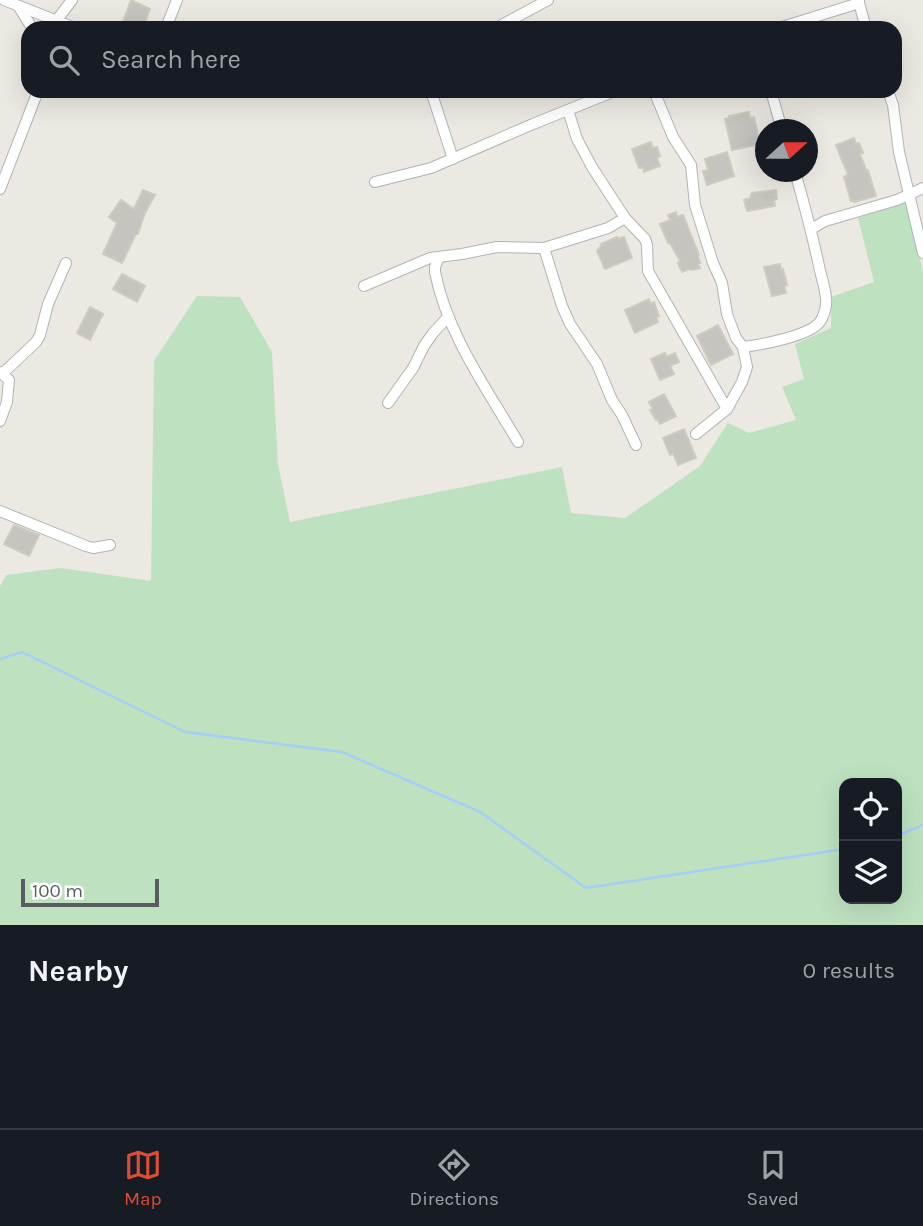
<!DOCTYPE html>
<html lang="en">
<head>
<meta charset="utf-8">
<style>
  body { margin:0; font-family:Karla,sans-serif; background:#20242c; color:#f1f3f6 }
  .controls { position:absolute; right:21px; bottom:21px; display:grid; overflow:hidden; border-radius:14px; box-shadow:0 7px 28px #0002 }
  .controls button { width:63px; height:63px; display:grid; place-items:center; padding:0; border:0; border-bottom:2px solid #363941; background:#171b24; color:#f1f3f6; font:35px sans-serif }
  .compass { position:absolute; left:755px; top:119px; width:63px; height:63px; border-radius:50%; background:#171b24; box-shadow:0 7px 28px #0002; rotate:69deg }
  .scale { position:absolute; left:21px; bottom:18px; width:138px; box-sizing:border-box; padding-left:7px; border:4px solid #595c61; border-top:0; font-size:19px; line-height:24px; white-space:nowrap; color:#595c61; -webkit-text-stroke:5px #fff; paint-order:stroke }
  .list { margin:0; padding:0; list-style:none }
  h2 { display:flex; justify-content:space-between; align-items:center; height:91px; margin:0; padding:0 28px; font-size:30px }
  h2 small { font-size:23px; font-weight:400; color:#9ea1a6 }
  .icon { flex:none; width:38px; height:38px; fill:none; stroke:currentColor; stroke-width:2; stroke-linecap:round; stroke-linejoin:round }
  .map { position:relative; flex:none; width:923px; height:925px; overflow:hidden }
  .search { position:absolute; background:#171b24; box-shadow:0 7px 28px #0002; left:21px; right:21px; top:21px; height:77px; display:flex; align-items:center; gap:18px; box-sizing:border-box; padding:0 24px; border-radius:21px; color:#9ea1a6; font-size:26px }
  .sheet { height:203px; background:#171b24 }
  nav { display:flex; justify-content:space-around; align-items:center; box-sizing:border-box; height:98px; border-top:2px solid #363941; background:#171b24; font-size:19px; color:#9ea1a6 }
  nav a { display:grid; justify-items:center; gap:4px }
  nav .on { color:#dc4c36 }
  .map>svg:first-child { display:block }
  .green { fill:#bee2c0; fill-rule:evenodd }
  .lines { fill:none; stroke-linecap:round; stroke-linejoin:round }
  .stream { stroke:#a3cff9; stroke-width:2.5 }
  .building { fill:#c6c4be; stroke:#cfcbbf; stroke-width:2 }
  .minor-casing { stroke:#b1b3b7; stroke-width:12 }
  .minor { stroke:#fff; stroke-width:10 }
</style>
</head>
<body>
<div class="map">
<svg width="923" height="925" viewBox="0 0 923 925">
  <rect width="100%" height="100%" fill="#ebe9e1"/>
  <!-- green -->
  <path class="green" d="M907,202l16,70v653h-923v-339l6,-11 55,-7 90,13 3,-220 43,-65 43,1 32,55 6,113 12,57 272,-55 9,46 54,5 75,-52 28,-43 21,10 47,-13 -14,-33 22,-8 -9,-35 36,-16v-31l43,-15 -16,-64zM844,783h53v116h-53z"/>
  <g class="lines">
    <!-- stream -->
    <g class="stream">
      <polyline points="0,659 22,652 185,732 342,752 480,812 586,888 844,849"/>
      <polyline points="897,836 923,825"/>
    </g>
  </g>
  <!-- building -->
  <g class="building">
    <polygon points="131,0 150,9 143,28 123,22"/>
    <polygon points="749,112 750,118 754,117 760,144 732,150 725,119 729,118 729,116"/>
    <polygon points="854,138 856,144 859,143 863,153 860,154 866,170 868,170 876,196 854,202 853,200 851,201 844,177 848,175 836,145"/>
    <polygon points="651,142 653,148 657,147 660,156 657,158 660,166 644,172 643,168 639,168 632,149"/>
    <polygon points="727,152 734,176 707,185 703,171 708,170 705,159"/>
    <polygon points="143,190 155,195 145,213 138,234 136,234 122,263 103,254 117,223 109,217 121,200 134,209"/>
    <polygon points="776,190 777,199 774,200 775,206 747,211 744,200 750,198 752,193"/>
    <polygon points="676,212 677,217 683,215 699,255 698,256 700,263 698,264 700,268 693,270 689,269 682,272 678,263 680,261 670,243 668,243 660,224 670,220 668,215"/>
    <polygon points="617,237 618,239 624,237 632,258 605,269 597,251 602,245 601,244"/>
    <polygon points="780,264 781,270 783,269 787,285 784,286 786,293 772,296 764,267"/>
    <polygon points="122,274 145,286 137,302 113,289"/>
    <polygon points="649,299 651,304 654,302 659,316 656,317 658,322 635,333 625,310"/>
    <polygon points="90,307 103,314 90,340 77,333"/>
    <polygon points="718,325 733,354 711,365 697,336"/>
    <polygon points="665,353 666,357 675,353 679,362 670,366 674,374 660,380 651,359"/>
    <polygon points="664,394 676,416 660,424 657,419 656,420 650,410 653,409 649,402"/>
    <polygon points="684,429 696,458 678,465 673,453 670,455 663,438"/>
    <polygon points="14,525 39,535 29,556 4,544"/>
  </g>
  <g class="lines">
    <defs>
      <g id="minor">
        <polyline points="4,0 75,28"/>
        <polyline points="859,0 859,3 866,28"/>
        <polyline points="19,7 32,28"/>
        <polyline points="56,21 72,0"/>
        <polyline points="166,28 177,0"/>
        <polyline points="496,28 548,0"/>
        <polyline points="779,28 859,3"/>
        <polyline points="431,91 453,159"/>
        <polyline points="654,91 673,137 691,165 695,205 713,263 722,283 727,314 736,338 743,347 747,367 742,382 727,409 696,434"/>
        <polyline points="771,91 782,130"/>
        <polyline points="888,91 893,105 899,152 923,253"/>
        <polyline points="568,110 577,139 592,167 625,218 645,239 647,245 648,271 727,409"/>
        <polyline points="375,182 431,168 533,124 615,91"/>
        <polyline points="0,189 38,91"/>
        <polyline points="811,229 825,221 897,200 923,188"/>
        <polyline points="544,248 562,306 570,324 597,364 612,400 622,415 636,445"/>
        <path d="M439,257l-4,10v5c12,62 52,117 83,170"/>
        <polyline points="364,286 430,258 462,254 497,247 544,248 608,228 625,218"/>
        <path d="M743,347c17,-2 65,-11 76,-24 5,-6 8,-17 7,-25 -1,-11 -5,-22 -7,-32 -7,-32 -15,-63 -24,-94"/>
        <polyline points="0,372 9,380 7,402 0,421"/>
        <polyline points="2,374 36,342 40,335 48,304 66,263"/>
        <polyline points="388,403 413,368 424,346 433,333 448,317"/>
        <polyline points="0,511 86,546 93,548 110,545"/>
      </g>
    </defs>
    <!-- minor casing -->
    <use href="#minor" class="minor-casing"/>
    <!-- minor -->
    <use href="#minor" class="minor"/>
  </g>
</svg>
<div class="controls">
<button><svg class="icon" aria-label="locate" viewBox="0 0 24 24"><circle cx="12" cy="12" r="6"/><path d="M12 2v4M12 18v4M2 12h4M18 12h4"/></svg></button>
<button><svg class="icon" aria-label="layers" viewBox="0 0 24 24"><path d="M12 4l9 5-9 5-9-5zM3 14l9 5 9-5"/></svg></button>
</div>
<svg class="compass" viewBox="-18 -18 36 36"><path d="M0-13l5 13h-10z" fill="#e53935"/><path d="M0 13l5-13h-10z" fill="#9ea1a6"/></svg>
<div class="scale">100 m</div>
<div class="search"><svg class="icon" aria-label="search" viewBox="0 0 24 24"><circle cx="10" cy="10" r="6"/><path d="M15 15l6 6"/></svg>Search here</div>
</div>
<section class="sheet">
<h2>Nearby<small>0 results</small></h2>
<ul class="list">
</ul>
</section>
<nav>
<a class="on"><svg class="icon" aria-label="map" viewBox="0 0 24 24"><path d="M3 6l6-2 6 2 6-2v14l-6 2-6-2-6 2zM9 4v14M15 6v14"/></svg>Map</a>
<a><svg class="icon" aria-label="directions" viewBox="0 0 24 24"><path d="M12 3l9 9-9 9-9-9zM9 14v-3h6M13 9l2 2-2 2"/></svg>Directions</a>
<a><svg class="icon" aria-label="saved" viewBox="0 0 24 24"><path d="M7 4h10v16l-5-4-5 4z"/></svg>Saved</a>
</nav>
</body>
</html>
